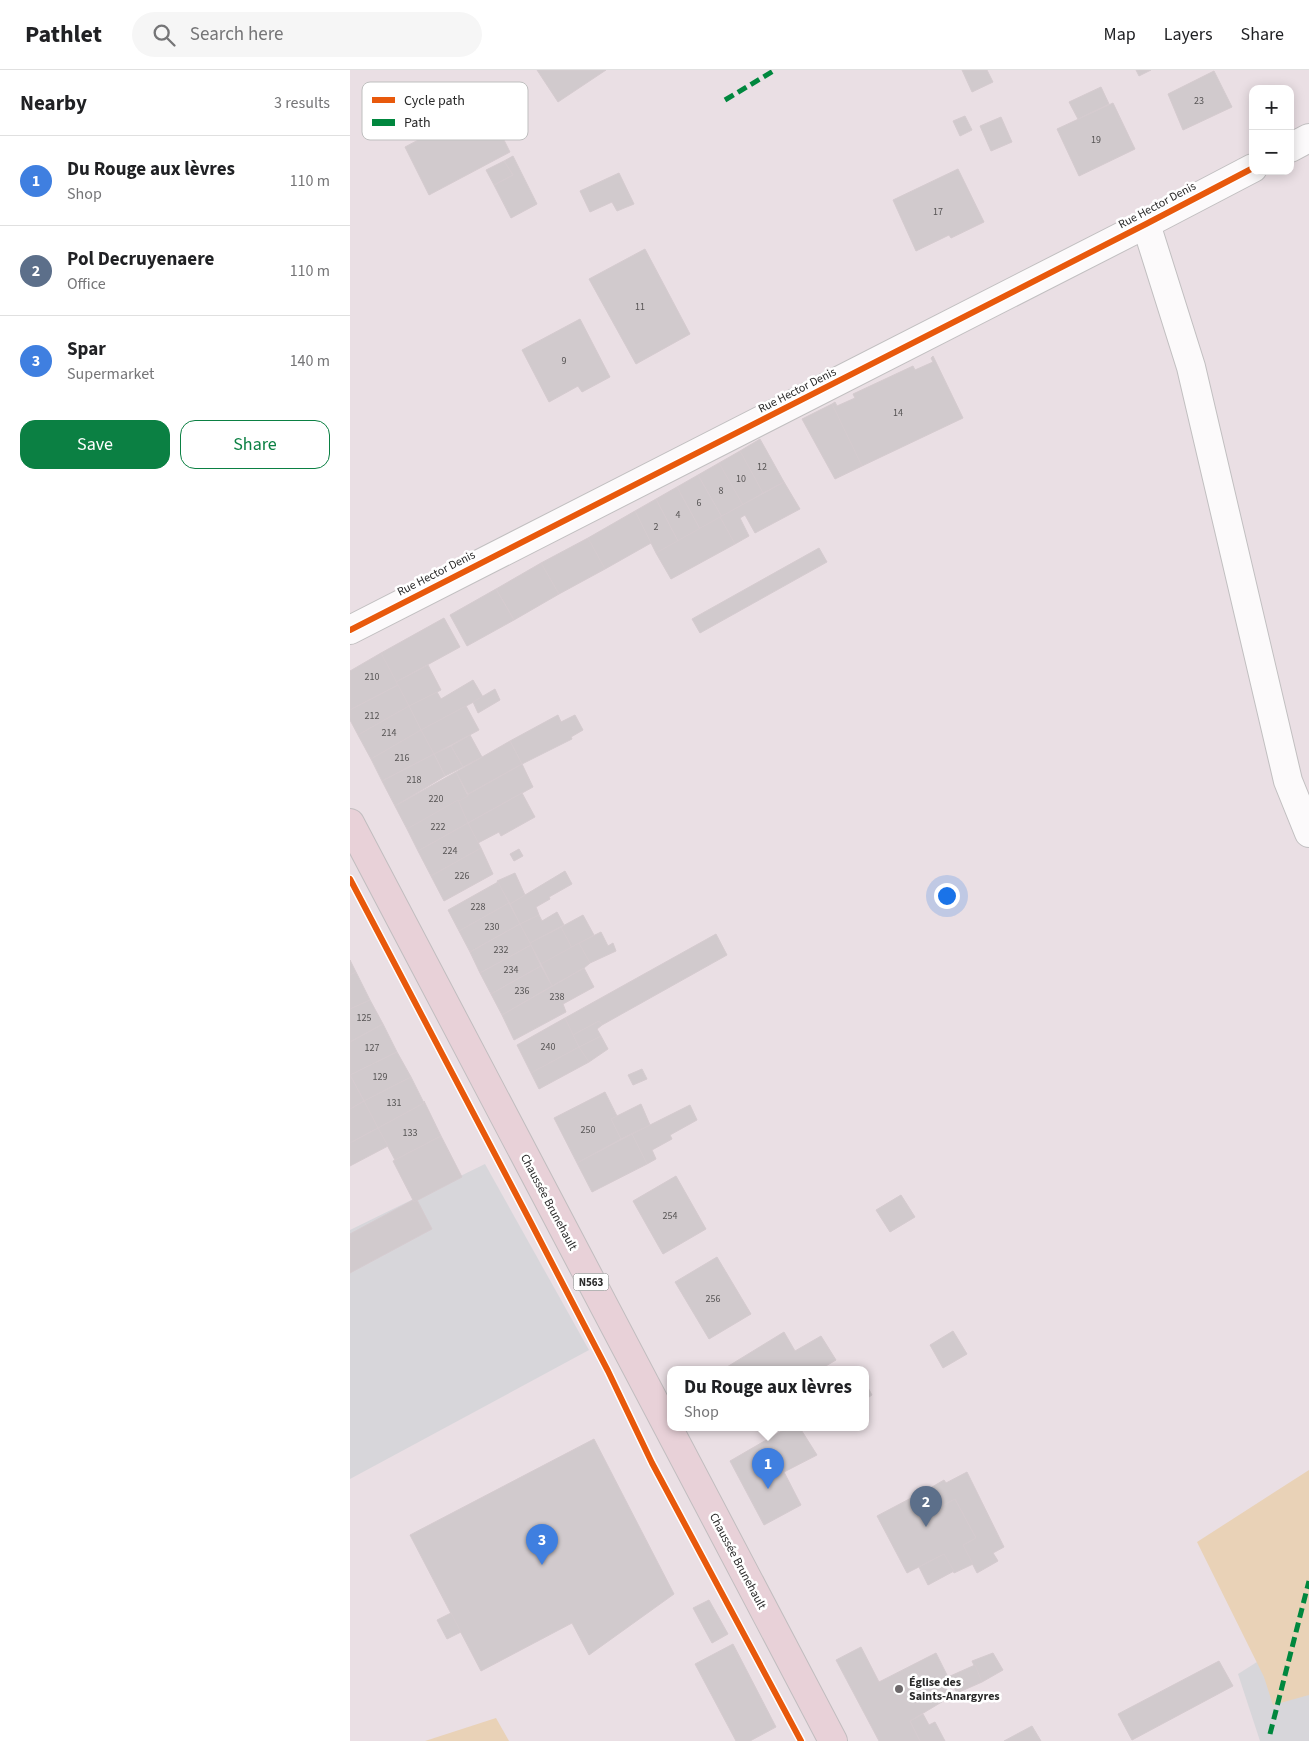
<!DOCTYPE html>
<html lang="en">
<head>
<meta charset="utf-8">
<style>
  body { margin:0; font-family:"Source Sans 3",sans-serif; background:#f6f6f6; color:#202124 }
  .controls { position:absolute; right:15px; top:15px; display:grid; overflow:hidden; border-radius:10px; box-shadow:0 2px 12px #0003 }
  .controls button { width:45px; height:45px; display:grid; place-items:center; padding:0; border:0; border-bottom:1px solid #e0e0e0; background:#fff; color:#202124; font:25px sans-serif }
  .you { position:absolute; left:596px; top:825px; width:18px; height:18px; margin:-12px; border:4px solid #fff; border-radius:50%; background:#1a73e8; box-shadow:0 0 0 8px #1a73e833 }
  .badge { display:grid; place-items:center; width:32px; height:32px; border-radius:50%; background:#0b8043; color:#fff; font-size:16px; font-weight:700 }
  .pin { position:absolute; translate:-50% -41px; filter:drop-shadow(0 1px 2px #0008) }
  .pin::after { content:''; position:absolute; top:26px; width:18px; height:15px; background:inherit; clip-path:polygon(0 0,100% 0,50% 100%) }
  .popup { position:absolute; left:317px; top:1296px; width:202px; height:65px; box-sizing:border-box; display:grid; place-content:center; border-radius:10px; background:#fff; filter:drop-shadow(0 1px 4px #0005); font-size:16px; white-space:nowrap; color:#757577 }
  .popup b { font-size:19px; color:#202124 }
  .popup::after { content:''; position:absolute; left:50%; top:100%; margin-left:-10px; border:10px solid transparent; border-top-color:#fff }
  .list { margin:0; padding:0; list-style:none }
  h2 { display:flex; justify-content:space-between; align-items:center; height:65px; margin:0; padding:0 20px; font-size:21px }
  h2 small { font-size:16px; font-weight:400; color:#757577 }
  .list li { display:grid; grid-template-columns:32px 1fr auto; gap:15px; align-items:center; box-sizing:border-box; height:90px; padding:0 20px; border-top:1px solid #e0e0e0 }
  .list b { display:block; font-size:19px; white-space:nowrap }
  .list p { margin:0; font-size:16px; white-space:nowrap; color:#757577 }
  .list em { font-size:16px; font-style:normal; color:#757577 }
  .actions { display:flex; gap:10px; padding:15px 20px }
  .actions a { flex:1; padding:11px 0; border:1px solid #0b8043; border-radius:15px; text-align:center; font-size:18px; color:#0b8043 }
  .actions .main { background:#0b8043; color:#fff }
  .icon { flex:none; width:28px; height:28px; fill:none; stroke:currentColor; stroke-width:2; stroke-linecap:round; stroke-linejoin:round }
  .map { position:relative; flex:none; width:959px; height:1671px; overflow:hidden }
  header { display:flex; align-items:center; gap:30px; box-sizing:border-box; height:70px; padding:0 25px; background:#fff; border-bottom:1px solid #e0e0e0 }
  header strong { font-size:24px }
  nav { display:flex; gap:28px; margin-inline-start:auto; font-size:18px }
  .search { width:350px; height:45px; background:#f6f6f6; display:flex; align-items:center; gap:12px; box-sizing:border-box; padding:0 18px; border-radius:28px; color:#757577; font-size:19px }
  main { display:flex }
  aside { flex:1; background:#fff }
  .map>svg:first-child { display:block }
  .industrial { fill:#d7d6da }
  .green { fill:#e9d2b7 }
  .building { fill:#d1cacd; stroke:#d5cbcf }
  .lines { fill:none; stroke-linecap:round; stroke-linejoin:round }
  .minor-casing { stroke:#c1bfc0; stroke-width:30 }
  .major-casing { stroke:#c1bdbf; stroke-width:30 }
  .minor { stroke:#fcfafb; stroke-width:28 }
  .major { stroke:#e8d1d8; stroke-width:28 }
  .quiet { stroke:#00873e; stroke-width:5; stroke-dasharray:10 5; stroke-linecap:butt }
  .cycleway-casing { stroke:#fff; stroke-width:9 }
  .cycleway { stroke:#e8590c; stroke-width:6 }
  .poi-dot { fill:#6d696b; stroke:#fff; stroke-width:2 }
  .labels { text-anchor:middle; stroke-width:5; stroke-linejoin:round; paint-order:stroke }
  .number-label { font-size:10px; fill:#565454 }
  .shield { fill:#fff; stroke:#6a6a6a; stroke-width:1 }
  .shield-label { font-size:11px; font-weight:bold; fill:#2a2a2a }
  .street-label { font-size:12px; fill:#2a2a2a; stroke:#fff }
  .poi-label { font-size:12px; font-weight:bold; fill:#2a2a2a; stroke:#fff; text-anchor:start }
  .key { fill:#fff; stroke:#bfbfbf; stroke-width:1 }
  .key-label { font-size:14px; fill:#2a2a2a }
</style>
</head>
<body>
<header>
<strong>Pathlet</strong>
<div class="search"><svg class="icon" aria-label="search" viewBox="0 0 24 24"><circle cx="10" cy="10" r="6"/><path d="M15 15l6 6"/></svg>Search here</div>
<nav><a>Map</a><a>Layers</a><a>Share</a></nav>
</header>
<main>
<aside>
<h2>Nearby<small>3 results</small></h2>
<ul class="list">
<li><span class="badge" style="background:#3f7fe0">1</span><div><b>Du Rouge aux lèvres</b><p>Shop</p></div><em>110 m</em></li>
<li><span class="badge" style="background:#5c6f8a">2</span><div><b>Pol Decruyenaere</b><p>Office</p></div><em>110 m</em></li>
<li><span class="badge" style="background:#3f7fe0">3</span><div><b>Spar</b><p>Supermarket</p></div><em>140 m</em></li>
</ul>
<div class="actions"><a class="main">Save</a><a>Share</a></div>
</aside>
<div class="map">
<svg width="959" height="1671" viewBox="0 0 959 1671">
  <rect width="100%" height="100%" fill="#eadfe4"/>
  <!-- industrial -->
  <g class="industrial">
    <polygon points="135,1094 239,1280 0,1409 0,1160"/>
    <polygon points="959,1559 959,1671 910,1671 888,1604"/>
  </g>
  <!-- green -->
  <g class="green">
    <polygon points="959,1400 959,1625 923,1635 914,1607 847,1472"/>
    <polygon points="146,1648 159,1671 75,1671"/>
  </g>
  <!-- building -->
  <g class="building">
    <polygon points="187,0 256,0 208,32"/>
    <polygon points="612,0 637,0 643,12 622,22"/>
    <polygon points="786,0 801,0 789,6"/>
    <polygon points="864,1 882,37 833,60 818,24"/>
    <polygon points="751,17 759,34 728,49 719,32"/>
    <polygon points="763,33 785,79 729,106 707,59"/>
    <polygon points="136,34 160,82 79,125 55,77"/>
    <polygon points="615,46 622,60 610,66 603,51"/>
    <polygon points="651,47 662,72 641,81 630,56"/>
    <polygon points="163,86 187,134 161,148 144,115 163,105 154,91"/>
    <polygon points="154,91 163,105 144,115 136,100"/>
    <polygon points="608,99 634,152 601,168 599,165 566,181 543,130"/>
    <polygon points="269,103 284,134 267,141 262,132 240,142 230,121"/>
    <polygon points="295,179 340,264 286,294 239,209"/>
    <polygon points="230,249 260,307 232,322 228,316 199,332 172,280"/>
    <polygon points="583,286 613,348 512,396 482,334 485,332 487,336 505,328 503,324 563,296 565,300 583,292 581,288"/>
    <polygon points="482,334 512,396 485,409 452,349"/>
    <polygon points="410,369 434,412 413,423 390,381"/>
    <polygon points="390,381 413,423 393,435 369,393"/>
    <polygon points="369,393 393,435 372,447 348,405"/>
    <polygon points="348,405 372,447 350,459 327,417"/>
    <polygon points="434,412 450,439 405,463 395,445 390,448 399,466 385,474 370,447"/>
    <polygon points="327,417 350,459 328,471 306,429"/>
    <polygon points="306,429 328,471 306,483 285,441"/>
    <polygon points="285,441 301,473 255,499 238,468"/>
    <polygon points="370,447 385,474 321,509 306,483"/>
    <polygon points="238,468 255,499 209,524 191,493"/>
    <polygon points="469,478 477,492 350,563 342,549"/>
    <polygon points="191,493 209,524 164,550 146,519"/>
    <polygon points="146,519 164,550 117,576 100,545"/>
    <polygon points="94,548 110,577 46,612 31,583"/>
    <polygon points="31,583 48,615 0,640 0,601"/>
    <polygon points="78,595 91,620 59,636 46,612"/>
    <polygon points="123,610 133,627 71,660 59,636 87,622 91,629"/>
    <polygon points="48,615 59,636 8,665 0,650 0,640"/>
    <polygon points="145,619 150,630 128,643 123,632"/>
    <polygon points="59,636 71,660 21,689 8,665"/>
    <polygon points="116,636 129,660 84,684 71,660"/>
    <polygon points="208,645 211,652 225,645 233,660 221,667 222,669 172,694 160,671"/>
    <polygon points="71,660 84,684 32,711 21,689"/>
    <polygon points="120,665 132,687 113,697 101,676"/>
    <polygon points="160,671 172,694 118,724 106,702"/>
    <polygon points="101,676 113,697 95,706 84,684"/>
    <polygon points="84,684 95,706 45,736 32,711"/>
    <polygon points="172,694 183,717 118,753 108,730"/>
    <polygon points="106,702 118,726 57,759 45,736"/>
    <polygon points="172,723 185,747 151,766 149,762 128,773 118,753"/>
    <polygon points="108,730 118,753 68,781 57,759"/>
    <polygon points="118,753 131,778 81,806 68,781"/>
    <polygon points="131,778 143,804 94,831 81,806"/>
    <polygon points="169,779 173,786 164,791 160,784"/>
    <polygon points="215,801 222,814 199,827 200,829 186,837 189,845 170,854 160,834"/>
    <polygon points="165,803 175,825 160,834 147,811"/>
    <polygon points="148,812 159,833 109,861 98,840"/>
    <polygon points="159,833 170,854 120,882 109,861"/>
    <polygon points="207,842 214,855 180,873 170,854 189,845 192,851"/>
    <polygon points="233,845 244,865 222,878 211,857"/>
    <polygon points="170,854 181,875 130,903 120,882"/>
    <polygon points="211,857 222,878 191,894 180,873"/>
    <polygon points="251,862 258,876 263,873 266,881 240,893 229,873"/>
    <polygon points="366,864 377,885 252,955 249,951 223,965 215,948"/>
    <polygon points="229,873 240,893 234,898 202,916 191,894"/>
    <polygon points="181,875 191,896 141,924 130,903"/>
    <polygon points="0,890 6,902 0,905"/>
    <polygon points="191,896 202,916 152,945 141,924"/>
    <polygon points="234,898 244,917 213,934 216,942 164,970 152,945"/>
    <polygon points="6,902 20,930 0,939 0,905"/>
    <polygon points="20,930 33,954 0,972 0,939"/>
    <polygon points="215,948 229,977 181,1003 167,975"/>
    <polygon points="249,951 252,955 247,959 251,966 229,977 223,965"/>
    <polygon points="33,954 47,982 0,1005 0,972"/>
    <polygon points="251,966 258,979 239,992 229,977"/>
    <polygon points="229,977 239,992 189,1019 181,1003"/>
    <polygon points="47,982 61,1007 14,1031 0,1005"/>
    <polygon points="292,999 297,1009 283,1015 278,1005"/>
    <polygon points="0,1005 14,1031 0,1039"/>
    <polygon points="61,1007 74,1033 28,1058 14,1031"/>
    <polygon points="255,1022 267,1046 261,1049 271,1069 227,1093 204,1048"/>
    <polygon points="14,1031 28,1058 0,1073 0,1039"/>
    <polygon points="74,1031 91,1066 45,1090 28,1058 74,1033"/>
    <polygon points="291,1034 300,1055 271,1069 261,1049"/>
    <polygon points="340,1035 347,1050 320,1065 322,1069 302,1080 306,1089 297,1094 282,1064"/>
    <polygon points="28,1058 38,1076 0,1096 0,1073"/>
    <polygon points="282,1064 297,1094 242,1122 227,1093"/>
    <polygon points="91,1066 112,1107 64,1132 43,1091"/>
    <polygon points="326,1106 356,1159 313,1184 283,1131"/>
    <polygon points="551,1125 565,1147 540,1162 526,1140"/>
    <polygon points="63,1130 64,1132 67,1130 82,1159 0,1203 0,1164"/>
    <polygon points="367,1187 401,1244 359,1269 325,1212"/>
    <polygon points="603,1261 617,1284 593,1298 580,1275"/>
    <polygon points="434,1262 445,1281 471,1266 486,1290 469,1300 372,1300"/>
    <polygon points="516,1314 522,1325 516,1329"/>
    <polygon points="437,1358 450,1358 467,1385 434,1402 451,1435 414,1455 380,1391"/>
    <polygon points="244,1369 324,1524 239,1585 222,1553 131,1601 60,1465"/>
    <polygon points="617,1402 654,1477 643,1483 648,1491 627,1503 613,1475 626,1468 605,1429 592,1436 582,1417 594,1410 596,1413"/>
    <polygon points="582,1417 592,1436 605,1429 626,1468 613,1475 623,1494 604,1503 594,1484 557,1503 527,1446"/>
    <polygon points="594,1484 604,1501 578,1515 569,1497"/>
    <polygon points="359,1530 378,1564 362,1573 343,1538"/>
    <polygon points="101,1543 111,1562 97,1569 87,1550"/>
    <polygon points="383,1574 426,1657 400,1671 386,1671 345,1594"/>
    <polygon points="511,1577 529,1612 586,1583 598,1607 592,1609 600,1627 560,1651 570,1671 529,1671 486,1590"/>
    <polygon points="643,1583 653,1600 632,1612 622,1591"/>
    <polygon points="869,1591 883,1616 782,1670 768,1644"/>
    <polygon points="625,1595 632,1612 607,1623 598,1607"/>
    <polygon points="573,1644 579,1655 585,1652 595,1671 570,1671 560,1651"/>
    <polygon points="682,1656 691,1671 654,1671"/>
  </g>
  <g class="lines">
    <defs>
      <g id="minor">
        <polyline points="940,78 959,68"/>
        <polyline points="796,154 841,297 938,711 959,763"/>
        <polyline points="0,560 796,154 903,98"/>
      </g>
      <polyline id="major" points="0,753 483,1671"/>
    </defs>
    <!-- minor casing -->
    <use href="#minor" class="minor-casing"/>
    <!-- major casing -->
    <use href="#major" class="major-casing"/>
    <!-- minor -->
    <use href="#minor" class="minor"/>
    <!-- major -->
    <use href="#major" class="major"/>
    <!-- quiet -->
    <g class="quiet">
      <polyline points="375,30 425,0"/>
      <polyline points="920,1664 959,1511"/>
    </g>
    <defs>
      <g id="cycleway">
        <polyline points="0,560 796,154 903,98"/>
        <polyline points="0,809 179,1149 258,1301 302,1393 451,1671"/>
      </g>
    </defs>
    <!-- cycleway casing -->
    <use href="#cycleway" class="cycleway-casing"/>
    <!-- cycleway -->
    <use href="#cycleway" class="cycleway"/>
  </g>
  <!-- markers -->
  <circle class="poi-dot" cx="549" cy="1619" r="5"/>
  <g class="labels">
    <!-- number labels -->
    <g class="number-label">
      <text x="849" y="34">23</text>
      <text x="746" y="73">19</text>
      <text x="588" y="145">17</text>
      <text x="290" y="240">11</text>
      <text x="214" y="294">9</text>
      <text x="548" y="346">14</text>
      <text x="412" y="400">12</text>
      <text x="391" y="412">10</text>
      <text x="371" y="424">8</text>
      <text x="349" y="436">6</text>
      <text x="328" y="448">4</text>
      <text x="306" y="460">2</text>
      <text x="22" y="610">210</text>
      <text x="22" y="649">212</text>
      <text x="39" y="666">214</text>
      <text x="52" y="691">216</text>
      <text x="64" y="713">218</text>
      <text x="86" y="732">220</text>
      <text x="88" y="760">222</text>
      <text x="100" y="784">224</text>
      <text x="112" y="809">226</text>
      <text x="128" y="840">228</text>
      <text x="142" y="860">230</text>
      <text x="151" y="883">232</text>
      <text x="161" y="903">234</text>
      <text x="172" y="924">236</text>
      <text x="207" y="930">238</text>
      <text x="14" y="951">125</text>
      <text x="198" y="980">240</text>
      <text x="22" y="981">127</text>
      <text x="30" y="1010">129</text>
      <text x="44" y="1036">131</text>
      <text x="238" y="1063">250</text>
      <text x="60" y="1066">133</text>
      <text x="320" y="1149">254</text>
      <text x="363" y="1232">256</text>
    </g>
    <!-- shield labels -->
    <rect class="shield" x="223.5" y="1203.5" width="35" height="17" rx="4"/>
    <g class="shield-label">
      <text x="241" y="1216">N563</text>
    </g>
    <!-- street labels -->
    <g class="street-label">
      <text transform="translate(807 135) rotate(-28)" y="4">Rue Hector Denis</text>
      <text transform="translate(447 320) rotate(-27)" y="4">Rue Hector Denis</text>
      <text transform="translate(86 503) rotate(-27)" y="4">Rue Hector Denis</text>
      <text transform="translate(199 1132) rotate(62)" y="4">Chaussée Brunehault</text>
      <text transform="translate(388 1491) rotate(62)" y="4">Chaussée Brunehault</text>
    </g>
    <!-- poi labels -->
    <g class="poi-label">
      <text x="559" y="1616">Église des<tspan x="559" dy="14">Saints-Anargyres</tspan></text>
    </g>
  </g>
  <!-- legend -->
  <rect x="12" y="12" width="166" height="58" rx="8" class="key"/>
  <rect x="22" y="27" width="23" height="6" fill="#e8590c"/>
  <rect x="22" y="49" width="23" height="7" fill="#00873e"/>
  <g class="key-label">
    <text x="54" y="35">Cycle path</text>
    <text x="54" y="57">Path</text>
  </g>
</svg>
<div class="controls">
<button>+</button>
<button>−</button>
</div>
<div class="you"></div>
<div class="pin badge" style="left:418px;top:1419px;background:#3f7fe0">1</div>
<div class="popup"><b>Du Rouge aux lèvres</b>Shop</div>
<div class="pin badge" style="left:576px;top:1457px;background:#5c6f8a">2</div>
<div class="pin badge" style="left:192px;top:1495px;background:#3f7fe0">3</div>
</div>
</main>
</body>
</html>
